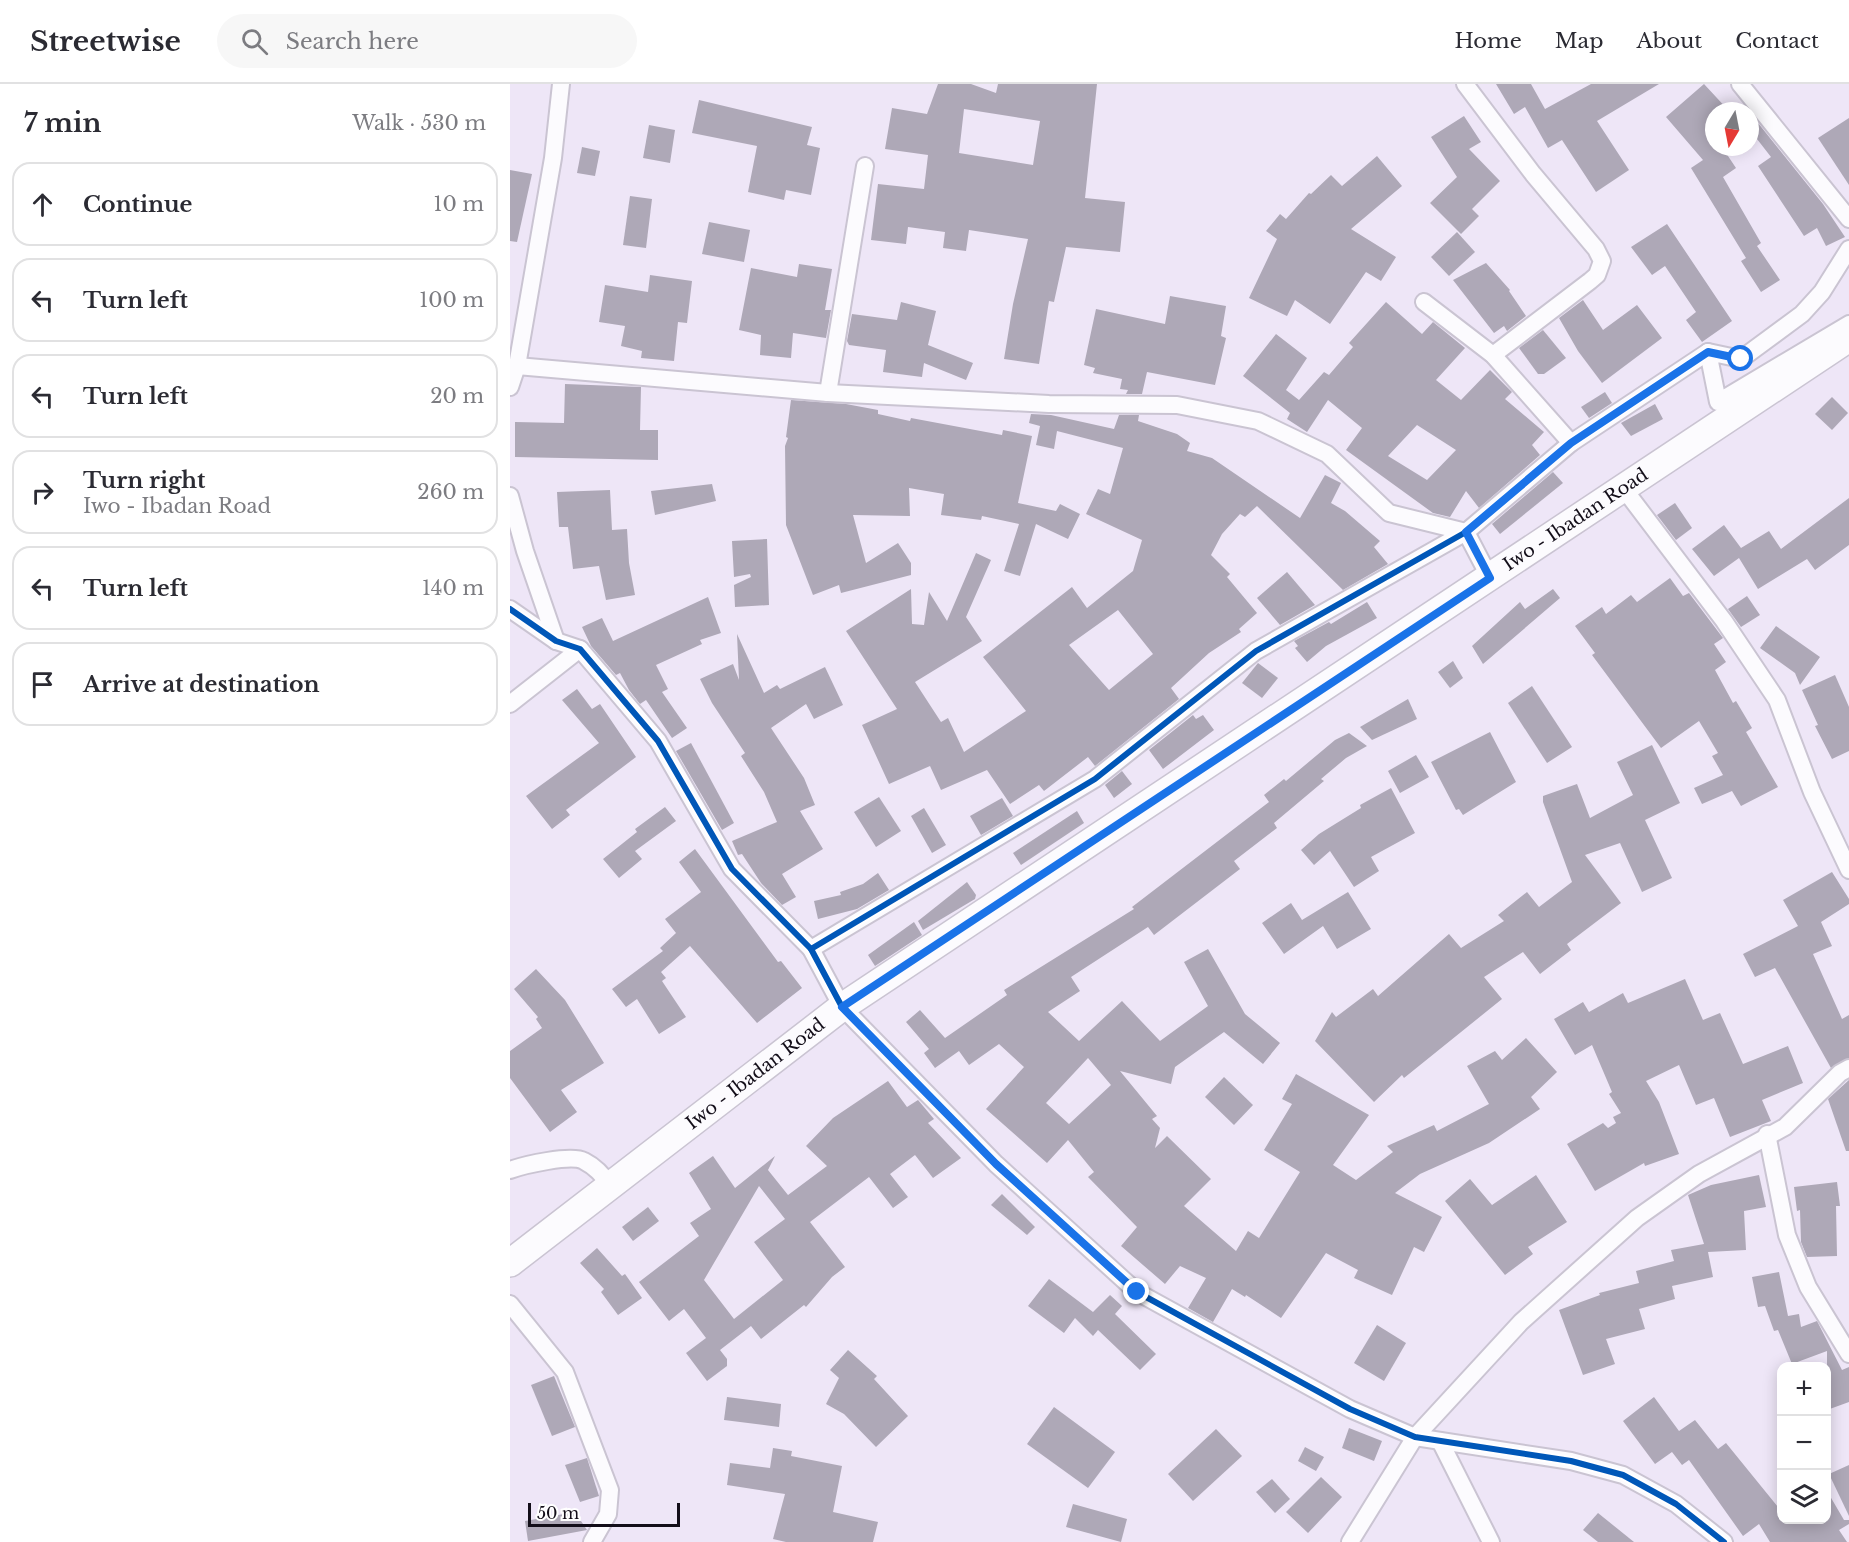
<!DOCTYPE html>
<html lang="en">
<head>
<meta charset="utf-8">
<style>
  body { margin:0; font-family:"Libre Baskerville",serif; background:#f7f7f7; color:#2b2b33 }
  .controls { position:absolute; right:18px; bottom:18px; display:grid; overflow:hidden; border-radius:12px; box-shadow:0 3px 15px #0003 }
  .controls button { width:54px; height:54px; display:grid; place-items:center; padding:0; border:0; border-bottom:2px solid #e1e1e2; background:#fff; color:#2b2b33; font:30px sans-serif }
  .compass { position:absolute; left:1195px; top:18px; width:54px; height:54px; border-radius:50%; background:#fff; box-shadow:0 3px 15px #0003; rotate:190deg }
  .scale { position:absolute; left:18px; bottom:15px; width:152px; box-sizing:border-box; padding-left:6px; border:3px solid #130e19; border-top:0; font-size:16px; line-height:21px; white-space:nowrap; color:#130e19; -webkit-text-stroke:4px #fff; paint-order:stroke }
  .stop { position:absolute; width:18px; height:18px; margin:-14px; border:4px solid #1a73e8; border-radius:50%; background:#fff }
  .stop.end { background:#1a73e8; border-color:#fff; box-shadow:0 2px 6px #0008 }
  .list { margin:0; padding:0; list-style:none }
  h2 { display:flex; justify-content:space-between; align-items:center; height:78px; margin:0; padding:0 24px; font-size:26px }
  h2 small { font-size:20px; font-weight:400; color:#7c7c81 }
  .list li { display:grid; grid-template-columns:39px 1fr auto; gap:18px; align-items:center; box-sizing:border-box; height:84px; margin:0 12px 12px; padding:0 12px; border:2px solid #e1e1e2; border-radius:18px }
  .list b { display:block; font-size:22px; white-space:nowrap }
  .list p { margin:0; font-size:20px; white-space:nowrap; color:#7c7c81 }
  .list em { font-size:20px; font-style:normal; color:#7c7c81 }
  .icon { flex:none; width:33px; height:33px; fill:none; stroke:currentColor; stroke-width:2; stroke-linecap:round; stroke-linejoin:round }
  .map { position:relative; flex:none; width:1339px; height:1458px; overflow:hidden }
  header { display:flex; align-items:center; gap:36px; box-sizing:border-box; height:84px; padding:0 30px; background:#fff; border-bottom:2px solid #e1e1e2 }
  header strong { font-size:28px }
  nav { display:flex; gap:33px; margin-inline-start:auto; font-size:21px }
  .search { width:420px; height:54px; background:#f7f7f7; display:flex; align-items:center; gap:15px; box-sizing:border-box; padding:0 21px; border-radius:33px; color:#7c7c81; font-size:22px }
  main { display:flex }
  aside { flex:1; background:#fff }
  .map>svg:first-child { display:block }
  .building { fill:#aea8b7; fill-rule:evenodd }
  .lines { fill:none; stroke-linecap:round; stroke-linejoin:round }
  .street-casing { stroke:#cac4d2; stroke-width:20 }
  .primary-casing { stroke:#cac4d2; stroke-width:30 }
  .street { stroke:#fcfbfe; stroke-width:16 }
  .primary { stroke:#fcfbfe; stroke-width:27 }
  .cycleway-casing { stroke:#fff; stroke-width:10 }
  .cycleway { stroke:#0057b8; stroke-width:6 }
  .route { stroke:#1a73e8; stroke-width:8 }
  .labels { text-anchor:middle; stroke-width:4.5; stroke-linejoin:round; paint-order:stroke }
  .street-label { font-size:18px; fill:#130e19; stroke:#fff }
</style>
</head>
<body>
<header>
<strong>Streetwise</strong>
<div class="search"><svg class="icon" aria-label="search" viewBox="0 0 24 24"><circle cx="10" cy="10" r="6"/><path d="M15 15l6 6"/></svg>Search here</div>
<nav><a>Home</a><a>Map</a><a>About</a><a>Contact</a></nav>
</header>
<main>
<aside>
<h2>7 min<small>Walk · 530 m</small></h2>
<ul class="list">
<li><svg class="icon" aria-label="ahead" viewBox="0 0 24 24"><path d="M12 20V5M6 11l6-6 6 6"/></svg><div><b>Continue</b></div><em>10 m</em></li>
<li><svg class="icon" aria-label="left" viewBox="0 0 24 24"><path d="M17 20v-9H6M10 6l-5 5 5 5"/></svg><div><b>Turn left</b></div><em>100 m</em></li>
<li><svg class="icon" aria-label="left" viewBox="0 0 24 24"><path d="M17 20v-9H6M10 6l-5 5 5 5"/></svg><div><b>Turn left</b></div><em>20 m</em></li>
<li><svg class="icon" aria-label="right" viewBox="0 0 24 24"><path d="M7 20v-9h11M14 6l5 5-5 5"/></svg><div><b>Turn right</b><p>Iwo - Ibadan Road</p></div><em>260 m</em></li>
<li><svg class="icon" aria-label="left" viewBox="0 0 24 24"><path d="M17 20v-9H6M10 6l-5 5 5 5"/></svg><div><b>Turn left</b></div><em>140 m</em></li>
<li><svg class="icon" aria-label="arrive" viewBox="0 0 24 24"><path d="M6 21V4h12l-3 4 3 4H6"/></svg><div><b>Arrive at destination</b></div></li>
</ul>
</aside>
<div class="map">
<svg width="1339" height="1458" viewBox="0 0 1339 1458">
  <rect width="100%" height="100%" fill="#eee6f7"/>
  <!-- building -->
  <g class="building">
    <path d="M428,0h33l25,9 2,-9h99l-12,114 40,4 -5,50 -54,-5 -12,55 -5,-1 -10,63 -35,-5 9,-55 15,-65 -59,-9 -3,21 -23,-3 2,-16 -37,-5 -2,17 -35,-4 7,-56 46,5 4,-34 -43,-6 7,-41 35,6zM454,25l76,12 -7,44 -74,-12z"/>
    <polygon points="986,0 1021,0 1035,25 1081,0 1149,0 1087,37 1119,86 1086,108 1052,56 1038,64 1015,23 1004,30"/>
    <polygon points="1194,0 1219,27 1204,27 1204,38 1198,44 1204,52 1204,63 1212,63 1226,84 1213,93 1251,159 1247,162 1270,196 1251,208 1231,177 1236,174 1181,84 1193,76 1156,33"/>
    <polygon points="189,16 302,43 297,61 310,64 301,111 276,106 274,116 238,108 247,62 182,49"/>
    <polygon points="1240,29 1313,120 1335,153 1316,162 1307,144 1294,152 1248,82 1261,73 1240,46"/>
    <polygon points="954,32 971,58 959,65 990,97 962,125 969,132 951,150 920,119 947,93 921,53"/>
    <polygon points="1339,34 1339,101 1308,54"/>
    <polygon points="139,41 165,46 160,79 133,74"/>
    <polygon points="72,63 90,67 85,92 67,89"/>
    <polygon points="867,72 892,102 841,145 886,173 871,197 856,188 820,240 785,216 777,232 739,214 767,155 756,147 770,130 776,135 799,109 801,110 821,91 832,102"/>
    <polygon points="0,86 22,90 7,158 0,157"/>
    <polygon points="120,112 142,115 136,164 113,161"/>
    <polygon points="199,138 240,146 234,178 192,170"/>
    <polygon points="1157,140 1222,237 1192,258 1176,236 1186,228 1155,182 1142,191 1121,163"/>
    <polygon points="947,148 965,168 939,192 921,173"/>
    <polygon points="976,179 1000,206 999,207 1016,232 997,247 994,242 984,249 943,196"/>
    <polygon points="289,180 322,185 315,226 321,226 316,254 283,249 281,274 250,271 251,251 229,246 241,184 287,193"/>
    <polygon points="140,191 182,197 177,239 168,238 164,277 131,274 132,267 111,262 115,242 89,238 95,201 138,208"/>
    <polygon points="660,212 716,222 711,252 716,254 705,301 637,288 632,310 616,310 618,306 610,305 612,295 583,289 585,284 574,281 586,225 655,240"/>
    <polygon points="1073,216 1093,246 1127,221 1152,254 1092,299 1068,267 1049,234"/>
    <polygon points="391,218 426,227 418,261 463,279 456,296 414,279 412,293 373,288 376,266 339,261 337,257 342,230 387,236"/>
    <path d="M876,218l36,32 11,-12 32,26 -29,32 25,20 29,-30 22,22 -7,7 39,33 -12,13 8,10 -61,53 -13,-17 -16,26 -17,-4 -87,-63 16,-22 -34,-28 -21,32 -20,-13 3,-6 -47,-37 33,-42 31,24 -21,32 13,10 25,-28 5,3 24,-28 -4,-4zM907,341l39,25 -29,30 -39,-24z"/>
    <polygon points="1033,246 1056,274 1034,290 1028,290 1009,264"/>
    <polygon points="55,300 131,303 130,346 148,346 148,376 5,373 5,338 54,339"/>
    <polygon points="1095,308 1102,319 1079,334 1071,323"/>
    <polygon points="1322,313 1338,329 1322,346 1305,330"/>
    <polygon points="281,316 336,320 368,326 368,330 400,337 401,334 492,351 493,346 522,352 508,419 546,427 550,420 570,430 558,455 526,440 510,492 494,487 509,440 472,432 471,436 431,431 434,410 399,404 400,432 343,431 356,479 388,459 401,479 401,491 331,509 329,501 303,511 276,441 275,362 278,354 276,353"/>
    <polygon points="1145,320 1153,335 1121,352 1111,339"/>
    <path d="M521,330l20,1 63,14 5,-14h20l-1,6 39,13 13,9 -3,8 25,7 88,60 25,-43 16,8 -10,20 14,8 35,30 -6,6 14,17 -45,26 -86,-84 -12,11 -5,-3 -18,20 -11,21 19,19 -3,3 30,36 -18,16 2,3 -32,21 -38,35 8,11 -84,67 -7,-9 -44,34 -5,-6 -29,19 -23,-34 -46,20 -11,-24 -41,18 -27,-59 35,-16 -51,-78 65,-42 1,35 12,1 5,-33 18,29 29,-68 15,7 -25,57 16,24 -67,41 26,40 7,-4 16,34 62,-41 -43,-54 89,-70 15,21 46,-37 9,-31 -56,-26 12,-25 12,5 13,-46 -66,-17 -3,18 -18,-4 4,-19 -11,-3zM608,526l35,44 -44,36 -40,-45z"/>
    <polygon points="1043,388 1053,399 990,450 982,440"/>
    <polygon points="202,400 206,417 145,431 141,407"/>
    <polygon points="100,406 102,446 117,445 119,479 125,511 96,516 89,482 63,485 58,443 49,443 47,408"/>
    <polygon points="1339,414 1339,461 1305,486 1297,475 1248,505 1229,474 1204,492 1182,465 1214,441 1231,464 1259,447 1271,465"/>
    <polygon points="1165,419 1182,444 1166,456 1147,431"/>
    <polygon points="257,455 259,521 225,523 224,501 241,493 240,490 224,493 222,457"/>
    <polygon points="777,488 805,521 770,541 747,514"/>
    <polygon points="1160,494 1173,512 1179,509 1213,554 1204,560 1216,578 1205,586 1223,619 1226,617 1242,644 1236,648 1268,703 1231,722 1222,707 1192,720 1184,704 1213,691 1202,672 1208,669 1189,637 1151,664 1082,571 1085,569 1065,542 1092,523 1096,530 1121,511 1127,518"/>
    <polygon points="1043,505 1050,514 973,580 962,562 1010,518 1015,525"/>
    <polygon points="1237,512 1250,531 1231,543 1218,525"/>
    <polygon points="198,513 211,549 190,556 192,560 146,581 158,605 152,608 177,644 162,654 136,616 130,620 119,606 110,589 106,591 81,562 72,543 92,534 103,557"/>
    <polygon points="857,518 867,534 816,562 797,578 785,564 788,562 784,557 819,538 821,540"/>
    <polygon points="1266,542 1310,573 1290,601 1285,589 1250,564"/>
    <polygon points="227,550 254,609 267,601 270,605 315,583 333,621 304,635 296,620 261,644 294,694 305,721 290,727 313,765 272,790 286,813 272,821 251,799 232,770 228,771 222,757 267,738 254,708 231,672 235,669 202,619 190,595 223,580 229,596"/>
    <polygon points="943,577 953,594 940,604 928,588"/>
    <polygon points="748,579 768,594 752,614 732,599"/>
    <polygon points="1325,591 1339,623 1339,667 1322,675 1305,642 1308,641 1292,606"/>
    <polygon points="1022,602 1062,663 1037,679 998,619"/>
    <polygon points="67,605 82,625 90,620 126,673 56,726 60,731 42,745 16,712 89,659 52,616"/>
    <polygon points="898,615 907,635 862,656 850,643"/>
    <polygon points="683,631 686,635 693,631 704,646 653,685 639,666"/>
    <polygon points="980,648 1006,698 953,731 949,725 946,726 921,678"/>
    <path d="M839,649l18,13 -21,12 -25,21 3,2 -50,42 3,5 -43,33 6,8 -86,66 -6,-8 -77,50 9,14 -32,21 31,29 43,-40 38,40 48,-35 -24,-44 24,-13 37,65 35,29 -17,21 -39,-32 -49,35 -4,17 -51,-13 37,45 -5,3 8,9 -5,20 12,-12 44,43 -27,27 52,45 12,-20 11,7 41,-66 -36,-22 28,-46 -10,-5 14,-25 73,41 -36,50 23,15 37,-28 -6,-6 47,-21 3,6 52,-27 -22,-38 28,-15 7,9 24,-22 31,34 -26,25 9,12 -51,34 -69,31 -25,19 47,24 -18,35 -10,-5 -22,48 -38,-17 4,-8 -32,-17 -45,65 -35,-23 -1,2 -13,-8 -19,33 -25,-14 18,-30 -26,-12 -15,18 -44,-38 16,-19 -49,-50 6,-5 -26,-32 -21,23 -61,-54 38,-42 -25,-23 -30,21 -10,-14 -24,17 -11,-15 5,-4 -23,-27 14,-12 25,28 62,-43 -3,-5 130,-81 -2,-2 137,-105 -5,-7 20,-16 2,2 49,-41zM578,974l23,27 -42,39 -23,-21z"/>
    <polygon points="181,659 224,739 212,746 166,667"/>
    <polygon points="1142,661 1170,719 1135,736 1162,794 1132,808 1110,759 1075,771 1111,819 1057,860 1061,866 1030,890 1013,868 974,893 992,915 894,994 892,991 864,1018 805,957 822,928 826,933 863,905 868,912 939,850 951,864 994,837 988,831 1017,808 1029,823 1062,798 1033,718 1033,712 1067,700 1080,734 1123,711 1107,678"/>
    <polygon points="906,671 919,693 890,709 878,687"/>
    <polygon points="612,687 622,700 604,714 595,701"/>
    <polygon points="881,704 905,749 861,773 869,787 844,803 820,767 804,781 791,766 809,750 851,724 850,721"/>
    <polygon points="369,713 391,747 366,763 344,728"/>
    <polygon points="492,714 503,732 471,751 460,732"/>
    <polygon points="155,723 166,737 125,767 132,775 109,794 93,775 127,748 125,745"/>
    <polygon points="414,724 436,761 422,769 401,732"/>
    <polygon points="567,727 574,739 511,781 503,769"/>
    <polygon points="185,765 268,878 271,877 292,904 247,939 180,862 151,888 156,894 152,897 176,933 149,950 127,915 116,923 102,905 153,867 150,864 166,849 155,835 191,808 169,778"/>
    <polygon points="1322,788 1339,815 1339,820 1311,838 1322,862 1303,870 1332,935 1339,931 1339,974 1321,984 1265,884 1245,893 1233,870 1288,842 1273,816"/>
    <polygon points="368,789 379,806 347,825 308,835 304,817 331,811 330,808 353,800"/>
    <polygon points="457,798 466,811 465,815 413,846 408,837"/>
    <polygon points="838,808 861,845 827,865 813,842 774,870 752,839 781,819 792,836"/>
    <polygon points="404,838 412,851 365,882 358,871"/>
    <polygon points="26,885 55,916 94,979 51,1006 67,1028 40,1048 0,994 0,967 32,944 26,935 28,933 4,905"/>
    <polygon points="1175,895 1193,936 1210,929 1233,980 1278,962 1293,999 1252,1016 1261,1037 1220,1053 1204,1014 1186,1021 1169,981 1136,997 1149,1018 1169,1070 1135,1082 1134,1079 1085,1107 1057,1060 1093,1039 1098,1044 1106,1039 1103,1033 1111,1029 1099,1010 1102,1008 1082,961 1065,971 1044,935 1073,918 1079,928 1113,909 1118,919"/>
    <polygon points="714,993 743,1021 724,1041 695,1013"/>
    <polygon points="1339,996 1339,1067 1336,1067 1318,1015"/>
    <path d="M378,997l19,26 11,-7 16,19 -6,4 33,35 -28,20 -18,-23 -25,19 18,23 -15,11 -24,-31 -59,45 35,45 -13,10 -26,30 -2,-2 -43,34 -10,-13 -31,24 7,9v7l-20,15 -21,-28 20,-15 -22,-29 -15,12 -30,-39 60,-46 -9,-13 21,-14 -22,-36 24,-17 22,32 40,-32 -7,14 20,25 39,-29 -21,-20 27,-28zM249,1102l26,33 -31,23 29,38 -49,39 -30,-39z"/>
    <polygon points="1026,1091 1057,1138 1018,1163 1023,1170 995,1191 935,1117 960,1095 982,1121"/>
    <polygon points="1249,1091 1256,1123 1234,1127 1236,1166 1198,1168 1203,1193 1162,1202 1165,1215 1129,1225 1135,1245 1096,1255 1105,1280 1073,1291 1049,1226 1090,1211 1089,1209 1129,1199 1126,1187 1164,1177 1161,1166 1194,1160 1178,1111 1201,1101"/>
    <polygon points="1327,1098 1330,1122 1326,1122 1327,1172 1297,1173 1291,1158 1290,1126 1287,1127 1284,1103"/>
    <polygon points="492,1110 525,1143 517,1151 481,1121"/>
    <polygon points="138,1123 149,1137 123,1157 112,1143"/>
    <polygon points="87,1164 112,1192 115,1190 132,1214 108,1231 91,1208 94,1205 70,1179"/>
    <polygon points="1269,1188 1278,1232 1289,1230 1291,1243 1307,1237 1332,1286 1339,1283 1339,1318 1317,1326 1317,1267 1282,1280 1268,1246 1264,1247 1255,1222 1248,1223 1242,1193"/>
    <polygon points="539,1195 583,1228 600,1211 612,1222 605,1230 646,1270 630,1286 588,1246 583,1252 565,1234 554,1249 518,1222"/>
    <polygon points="867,1241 896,1259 874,1297 844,1279"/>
    <polygon points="338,1266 367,1292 364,1295 398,1332 366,1363 334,1330 316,1320 329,1294 320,1286"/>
    <polygon points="44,1292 65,1343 42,1352 21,1301"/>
    <polygon points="217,1313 271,1320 269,1343 214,1336"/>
    <polygon points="1144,1313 1169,1347 1185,1336 1208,1365 1216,1359 1272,1428 1272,1436 1317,1436 1317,1407 1334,1436 1339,1436 1339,1440 1329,1446 1337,1458 1260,1458 1249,1440 1233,1452 1179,1376 1172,1381 1162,1368 1145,1380 1113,1337"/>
    <polygon points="544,1323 605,1368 578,1404 517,1360"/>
    <polygon points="839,1344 872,1357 864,1377 832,1364"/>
    <polygon points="706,1345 732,1372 683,1417 658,1390"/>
    <polygon points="795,1363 814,1373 806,1387 788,1377"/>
    <polygon points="263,1364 282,1367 281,1372 332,1382 323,1428 368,1438 363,1458 276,1458 263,1455 275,1410 217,1401 220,1379 260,1384"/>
    <polygon points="77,1374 89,1412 70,1418 55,1381"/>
    <polygon points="1339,1381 1339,1432 1319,1390"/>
    <polygon points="811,1393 832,1413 798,1449 776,1428"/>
    <polygon points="762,1395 780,1415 765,1429 746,1408"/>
    <polygon points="563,1420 617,1435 611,1458 556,1443"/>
    <polygon points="65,1428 77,1446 18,1457 15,1437"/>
    <polygon points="1088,1429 1124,1458 1088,1458 1073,1446"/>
  </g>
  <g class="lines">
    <defs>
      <g id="street">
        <polyline points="955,0 1023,90 1086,165 1092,177 1087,191 1080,197 983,271"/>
        <polyline points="1230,0 1339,135"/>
        <polyline points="1339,165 1312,208 1292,230 1231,275 1198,268 1208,318 1339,240"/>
        <polyline points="914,218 983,271 1061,359"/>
        <polyline points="7,282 318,309 539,320 667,321 748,337 817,370 879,429 956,448 980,494"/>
        <polyline points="0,303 7,282 43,74 51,0"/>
        <polyline points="318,309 355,82"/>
        <polyline points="1114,405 1214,537 1267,616 1302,708 1339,786"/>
        <polyline points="0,412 15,467 46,557"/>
        <polyline points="0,525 46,557 70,565 148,657 222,785 301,865 332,923 486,1080 627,1208 840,1325 905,1353 1061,1377 1113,1391 1166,1420 1214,1458"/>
        <polyline points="0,620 70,565"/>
        <polyline points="301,865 585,695 746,567 956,448 1061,359 1198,268"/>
        <polyline points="1257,1050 1277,1151 1298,1203 1339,1270"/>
        <path d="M0,1086c14,-5 61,-16 74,-9 12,6 20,15 27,26"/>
        <polyline points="0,1220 55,1288 100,1406 98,1430 82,1458"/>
        <polyline points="930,1357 981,1458"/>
        <polyline points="840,1458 905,1353 1011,1238 1127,1134 1189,1090 1275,1043 1330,989 1339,984"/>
      </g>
      <g id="primary">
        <path id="s1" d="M0,1179l332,-256 1007,-669"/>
      </g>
    </defs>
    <!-- street casing -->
    <use href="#street" class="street-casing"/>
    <!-- primary casing -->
    <use href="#primary" class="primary-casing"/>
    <!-- street -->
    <use href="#street" class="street"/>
    <!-- primary -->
    <use href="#primary" class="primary"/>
    <defs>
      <g id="cycleway">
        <polyline points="0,525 46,557 70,565 148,657 222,785 301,865 332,923 486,1080 627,1208 840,1325 905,1353 1061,1377 1113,1391 1166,1420 1214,1458"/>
        <polyline points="301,865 585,695 746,567 956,448 1061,359 1198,268"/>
      </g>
    </defs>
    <!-- cycleway casing -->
    <use href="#cycleway" class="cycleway-casing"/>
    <!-- cycleway -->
    <use href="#cycleway" class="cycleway"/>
  </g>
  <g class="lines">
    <!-- route -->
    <polyline class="route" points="627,1208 486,1080 332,923 980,494 956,448 1061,359 1198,268 1231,275"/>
  </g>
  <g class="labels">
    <!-- street labels -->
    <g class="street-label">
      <text dy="6" stroke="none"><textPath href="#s1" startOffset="1300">Iwo - Ibadan Road</textPath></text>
      <text dy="6" stroke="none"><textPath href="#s1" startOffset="310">Iwo - Ibadan Road</textPath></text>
    </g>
  </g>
</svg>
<div class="controls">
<button>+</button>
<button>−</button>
<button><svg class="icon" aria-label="layers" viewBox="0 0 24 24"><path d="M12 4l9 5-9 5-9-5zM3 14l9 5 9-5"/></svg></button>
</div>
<svg class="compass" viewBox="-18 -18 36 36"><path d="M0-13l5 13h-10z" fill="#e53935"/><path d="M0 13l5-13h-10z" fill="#7c7c81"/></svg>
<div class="scale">50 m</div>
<div class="stop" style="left:1231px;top:275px"></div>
<div class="stop end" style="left:627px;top:1208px"></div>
</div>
</main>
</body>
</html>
